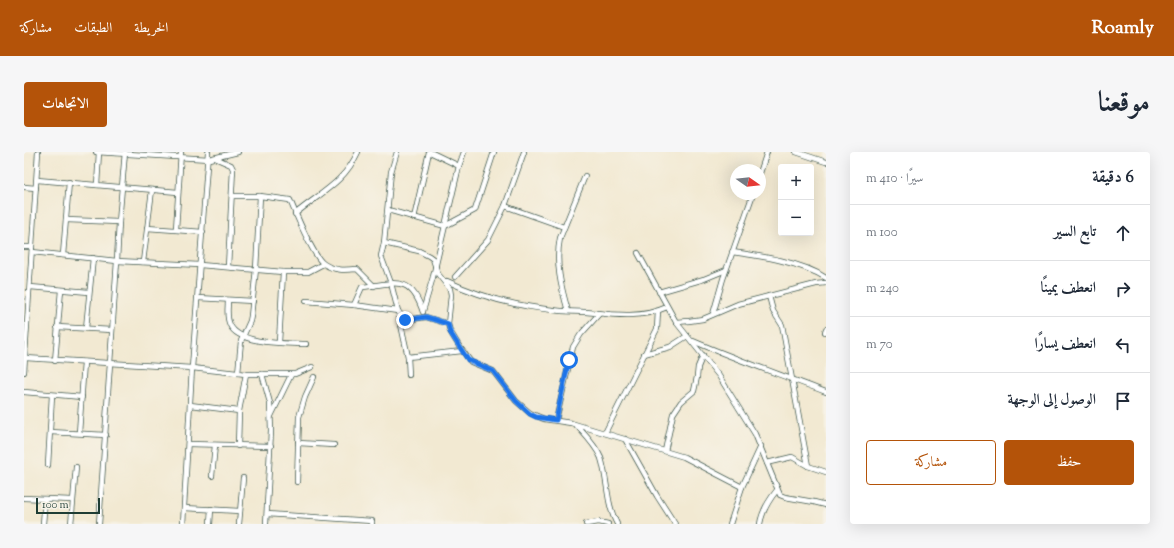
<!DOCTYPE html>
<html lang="ar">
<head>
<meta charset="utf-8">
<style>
  body { margin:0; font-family:"Sorts Mill Goudy",Amiri,serif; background:#f6f6f7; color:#1f2937; direction:rtl }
  .controls { position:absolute; right:12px; top:12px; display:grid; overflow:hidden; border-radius:4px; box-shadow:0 4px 16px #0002 }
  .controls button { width:36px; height:36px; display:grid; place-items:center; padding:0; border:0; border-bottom:1px solid #e0e1e3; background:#fff; color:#1f2937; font:20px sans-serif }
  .compass { position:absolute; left:706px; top:12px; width:36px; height:36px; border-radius:50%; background:#fff; box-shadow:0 4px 16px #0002; rotate:104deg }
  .scale { position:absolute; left:12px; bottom:10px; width:64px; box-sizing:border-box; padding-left:4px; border:2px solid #1f3d34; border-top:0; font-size:11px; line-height:14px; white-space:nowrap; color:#1f3d34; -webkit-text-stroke:3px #f7f3e8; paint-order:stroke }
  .stop { position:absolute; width:12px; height:12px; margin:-9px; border:3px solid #1a73e8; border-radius:50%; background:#fff }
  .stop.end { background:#1a73e8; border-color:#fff; box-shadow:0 1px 4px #0008 }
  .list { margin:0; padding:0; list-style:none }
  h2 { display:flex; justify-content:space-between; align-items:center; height:52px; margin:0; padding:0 16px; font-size:17px }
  h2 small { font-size:13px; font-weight:400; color:#747a83 }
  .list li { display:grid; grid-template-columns:26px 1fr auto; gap:12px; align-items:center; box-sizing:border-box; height:56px; padding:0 16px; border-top:1px solid #e0e1e3 }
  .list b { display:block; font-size:15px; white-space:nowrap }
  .list em { font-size:13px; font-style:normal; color:#747a83 }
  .actions { display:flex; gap:8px; padding:12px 16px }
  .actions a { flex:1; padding:9px 0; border:1px solid #b45309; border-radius:4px; text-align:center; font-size:14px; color:#b45309 }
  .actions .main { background:#b45309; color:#fff }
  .icon { flex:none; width:22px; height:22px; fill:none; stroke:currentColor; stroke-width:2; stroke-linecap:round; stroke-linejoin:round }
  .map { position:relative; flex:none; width:802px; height:372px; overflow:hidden; direction:ltr; border-radius:4px }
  header { display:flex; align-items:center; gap:24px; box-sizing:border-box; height:56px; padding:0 20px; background:#b45309; color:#fff }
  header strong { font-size:19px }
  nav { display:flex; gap:22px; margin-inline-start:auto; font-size:14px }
  .intro { display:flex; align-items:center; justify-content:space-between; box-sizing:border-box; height:96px; padding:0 24px }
  h1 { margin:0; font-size:28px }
  .button { padding:10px 18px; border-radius:4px; background:#b45309; color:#fff; font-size:14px; font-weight:700 }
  main { display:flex; gap:24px; padding:0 24px }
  aside { flex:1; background:#fff; border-radius:4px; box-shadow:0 4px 16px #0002 }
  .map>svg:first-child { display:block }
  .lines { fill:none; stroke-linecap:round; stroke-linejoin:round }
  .minor-casing { stroke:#3f574c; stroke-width:6 }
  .minor { stroke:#fff; stroke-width:4.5 }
  .route { stroke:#1a73e8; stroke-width:5 }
</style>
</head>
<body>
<header>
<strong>Roamly</strong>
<nav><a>الخريطة</a><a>الطبقات</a><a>مشاركة</a></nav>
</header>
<div class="intro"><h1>موقعنا</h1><a class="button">الاتجاهات</a></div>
<main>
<aside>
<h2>6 دقيقة<small>سيرًا · 410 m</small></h2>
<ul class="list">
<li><svg class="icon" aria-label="ahead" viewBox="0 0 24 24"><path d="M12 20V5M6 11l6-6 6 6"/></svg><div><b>تابع السير</b></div><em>100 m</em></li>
<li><svg class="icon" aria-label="right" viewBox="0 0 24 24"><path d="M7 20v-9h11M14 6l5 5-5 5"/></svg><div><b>انعطف يمينًا</b></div><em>240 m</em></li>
<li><svg class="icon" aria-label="left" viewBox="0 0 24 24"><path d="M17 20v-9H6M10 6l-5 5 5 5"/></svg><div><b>انعطف يسارًا</b></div><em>70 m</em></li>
<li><svg class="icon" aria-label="arrive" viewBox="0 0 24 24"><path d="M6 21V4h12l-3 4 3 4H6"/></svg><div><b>الوصول إلى الوجهة</b></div></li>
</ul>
<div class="actions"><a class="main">حفظ</a><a>مشاركة</a></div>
</aside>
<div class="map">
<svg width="802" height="372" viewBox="0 0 802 372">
  <rect width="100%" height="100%" fill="#f7f3e8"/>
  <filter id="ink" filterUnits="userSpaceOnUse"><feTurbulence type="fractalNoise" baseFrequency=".025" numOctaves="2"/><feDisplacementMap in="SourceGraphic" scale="8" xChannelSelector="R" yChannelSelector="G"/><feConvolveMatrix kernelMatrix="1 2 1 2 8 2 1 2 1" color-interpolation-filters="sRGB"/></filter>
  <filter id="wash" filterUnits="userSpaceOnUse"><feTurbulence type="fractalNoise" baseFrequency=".012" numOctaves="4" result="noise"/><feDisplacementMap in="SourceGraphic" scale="16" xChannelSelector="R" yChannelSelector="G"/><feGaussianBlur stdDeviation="0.9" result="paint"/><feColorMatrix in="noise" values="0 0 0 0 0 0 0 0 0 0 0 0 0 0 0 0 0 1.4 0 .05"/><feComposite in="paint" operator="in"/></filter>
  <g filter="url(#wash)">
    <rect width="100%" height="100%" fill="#f2e9d2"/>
  </g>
  <g filter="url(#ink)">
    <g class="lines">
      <defs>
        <g id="minor">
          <polyline points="72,0 185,7 214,0"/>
          <polyline points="373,0 367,20 360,91 357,104 367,131 374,159 384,205 385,223"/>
          <polyline points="406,0 435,14"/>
          <polyline points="772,0 802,10"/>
          <polyline points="191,6 207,13 209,17 204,115"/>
          <polyline points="736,21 743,0"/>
          <polyline points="13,28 154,40"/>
          <polyline points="73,33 75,0"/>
          <polyline points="0,35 12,36"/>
          <path d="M208,44h28l30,4c5,12 24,58 34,64 11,7 21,6 33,5l17,17"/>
          <polyline points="481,54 500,0"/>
          <polyline points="364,58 421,74 451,58 470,0"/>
          <path d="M271,62c25,-21 49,-31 63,-62"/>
          <polyline points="390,66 405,0"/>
          <polyline points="42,68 95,70"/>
          <polyline points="123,76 179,80"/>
          <polyline points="152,77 157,0"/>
          <polyline points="360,91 395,99 405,104 409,107 414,122 426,137 427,143 424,172 426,179 435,194 447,210 469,219 492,249 506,261 520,267 547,271 660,305 718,335"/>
          <polyline points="0,95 8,95"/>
          <polyline points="8,100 93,109 176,113 259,120 284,120 299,112"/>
          <path d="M708,100c29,4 70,10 94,26"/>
          <polyline points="614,101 652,170 695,224 731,282 756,343 761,345 790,350 802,353"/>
          <polyline points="39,103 45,30"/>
          <polyline points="119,110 128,38"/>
          <polyline points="431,125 464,88 481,54 540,75"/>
          <path d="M423,129c33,16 69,25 106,29 11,2 22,1 33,2 28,3 55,7 81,-5"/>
          <polyline points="6,135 65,140"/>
          <polyline points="635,140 680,127 702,118"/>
          <polyline points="745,144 749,159 758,173 784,314"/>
          <polyline points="174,146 229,149"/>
          <path d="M204,148c0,8 -2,17 2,25 9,20 57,18 76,19"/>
          <polyline points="282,149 330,153 374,159 381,168 402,165 424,172"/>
          <path d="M330,153l8,-18c32,-3 48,-14 61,25"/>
          <polyline points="399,159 409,125 435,14 440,0"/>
          <path d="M544,159c-7,-24 -13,-48 -8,-73l25,-62"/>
          <polyline points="689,162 699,127 729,42"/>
          <polyline points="652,170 665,169 679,167 714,152 792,132 802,131"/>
          <polyline points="33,175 88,178"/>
          <polyline points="62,176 69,106"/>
          <polyline points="801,180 802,177"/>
          <path d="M669,189c44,19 89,34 133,51"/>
          <polyline points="255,190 259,120"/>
          <polyline points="620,202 646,195 663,184"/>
          <polyline points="384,205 438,199"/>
          <polyline points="1,206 168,216 222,222 271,222 288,215"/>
          <polyline points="31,209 37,138"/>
          <polyline points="0,220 14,0"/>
          <polyline points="214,221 217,189 226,169 227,164 232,117 236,44"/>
          <polyline points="238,222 246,251 247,279 242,372"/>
          <polyline points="0,240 58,245"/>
          <polyline points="166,253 215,259"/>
          <polyline points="247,264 267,223"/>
          <polyline points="532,268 549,195 557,182 575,162"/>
          <path d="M553,274c9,10 19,20 24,32 7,22 5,46 16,66"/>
          <polyline points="26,280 82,283"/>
          <polyline points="55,281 60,210"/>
          <polyline points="581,281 633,177 634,159"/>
          <polyline points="601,287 633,344 651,372"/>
          <polyline points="274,291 310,293"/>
          <polyline points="164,292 247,294"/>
          <polyline points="214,294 215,259 222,222"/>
          <polyline points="641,299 649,262 657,250 670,239 673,225 674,215 679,203"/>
          <polyline points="743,311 768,305 784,314 802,320"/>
          <polyline points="24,313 28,243"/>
          <polyline points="188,324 191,293"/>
          <polyline points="273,330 275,265 281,245 290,225"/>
          <polyline points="0,346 48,348"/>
          <polyline points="160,356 216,359"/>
          <polyline points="243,362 348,369 348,372"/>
          <polyline points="19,372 21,347"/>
          <polyline points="47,372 52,315"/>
          <polyline points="75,372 93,109 95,70 101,0"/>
          <polyline points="159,372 168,216 184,0"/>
          <polyline points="186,372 187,357"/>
          <polyline points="215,372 219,326"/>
          <polyline points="562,372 575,370 584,372"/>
          <polyline points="706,372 718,335 737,294"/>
          <path d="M736,372c2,-13 9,-24 17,-34"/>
        </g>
      </defs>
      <!-- minor casing -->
      <use href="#minor" class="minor-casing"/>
      <!-- minor -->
      <use href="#minor" class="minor"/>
    </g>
  </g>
  <g class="lines" filter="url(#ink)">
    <!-- route -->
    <polyline class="route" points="381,168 402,165 424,172 426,180 444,208 469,219 492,249 506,262 512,265 532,268 545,208"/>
  </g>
</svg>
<div class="controls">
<button>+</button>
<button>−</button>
</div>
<svg class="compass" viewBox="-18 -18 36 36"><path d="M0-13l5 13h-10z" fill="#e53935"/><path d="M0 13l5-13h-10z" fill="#747a83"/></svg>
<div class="scale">100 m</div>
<div class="stop" style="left:545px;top:208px"></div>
<div class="stop end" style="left:381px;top:168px"></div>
</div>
</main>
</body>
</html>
